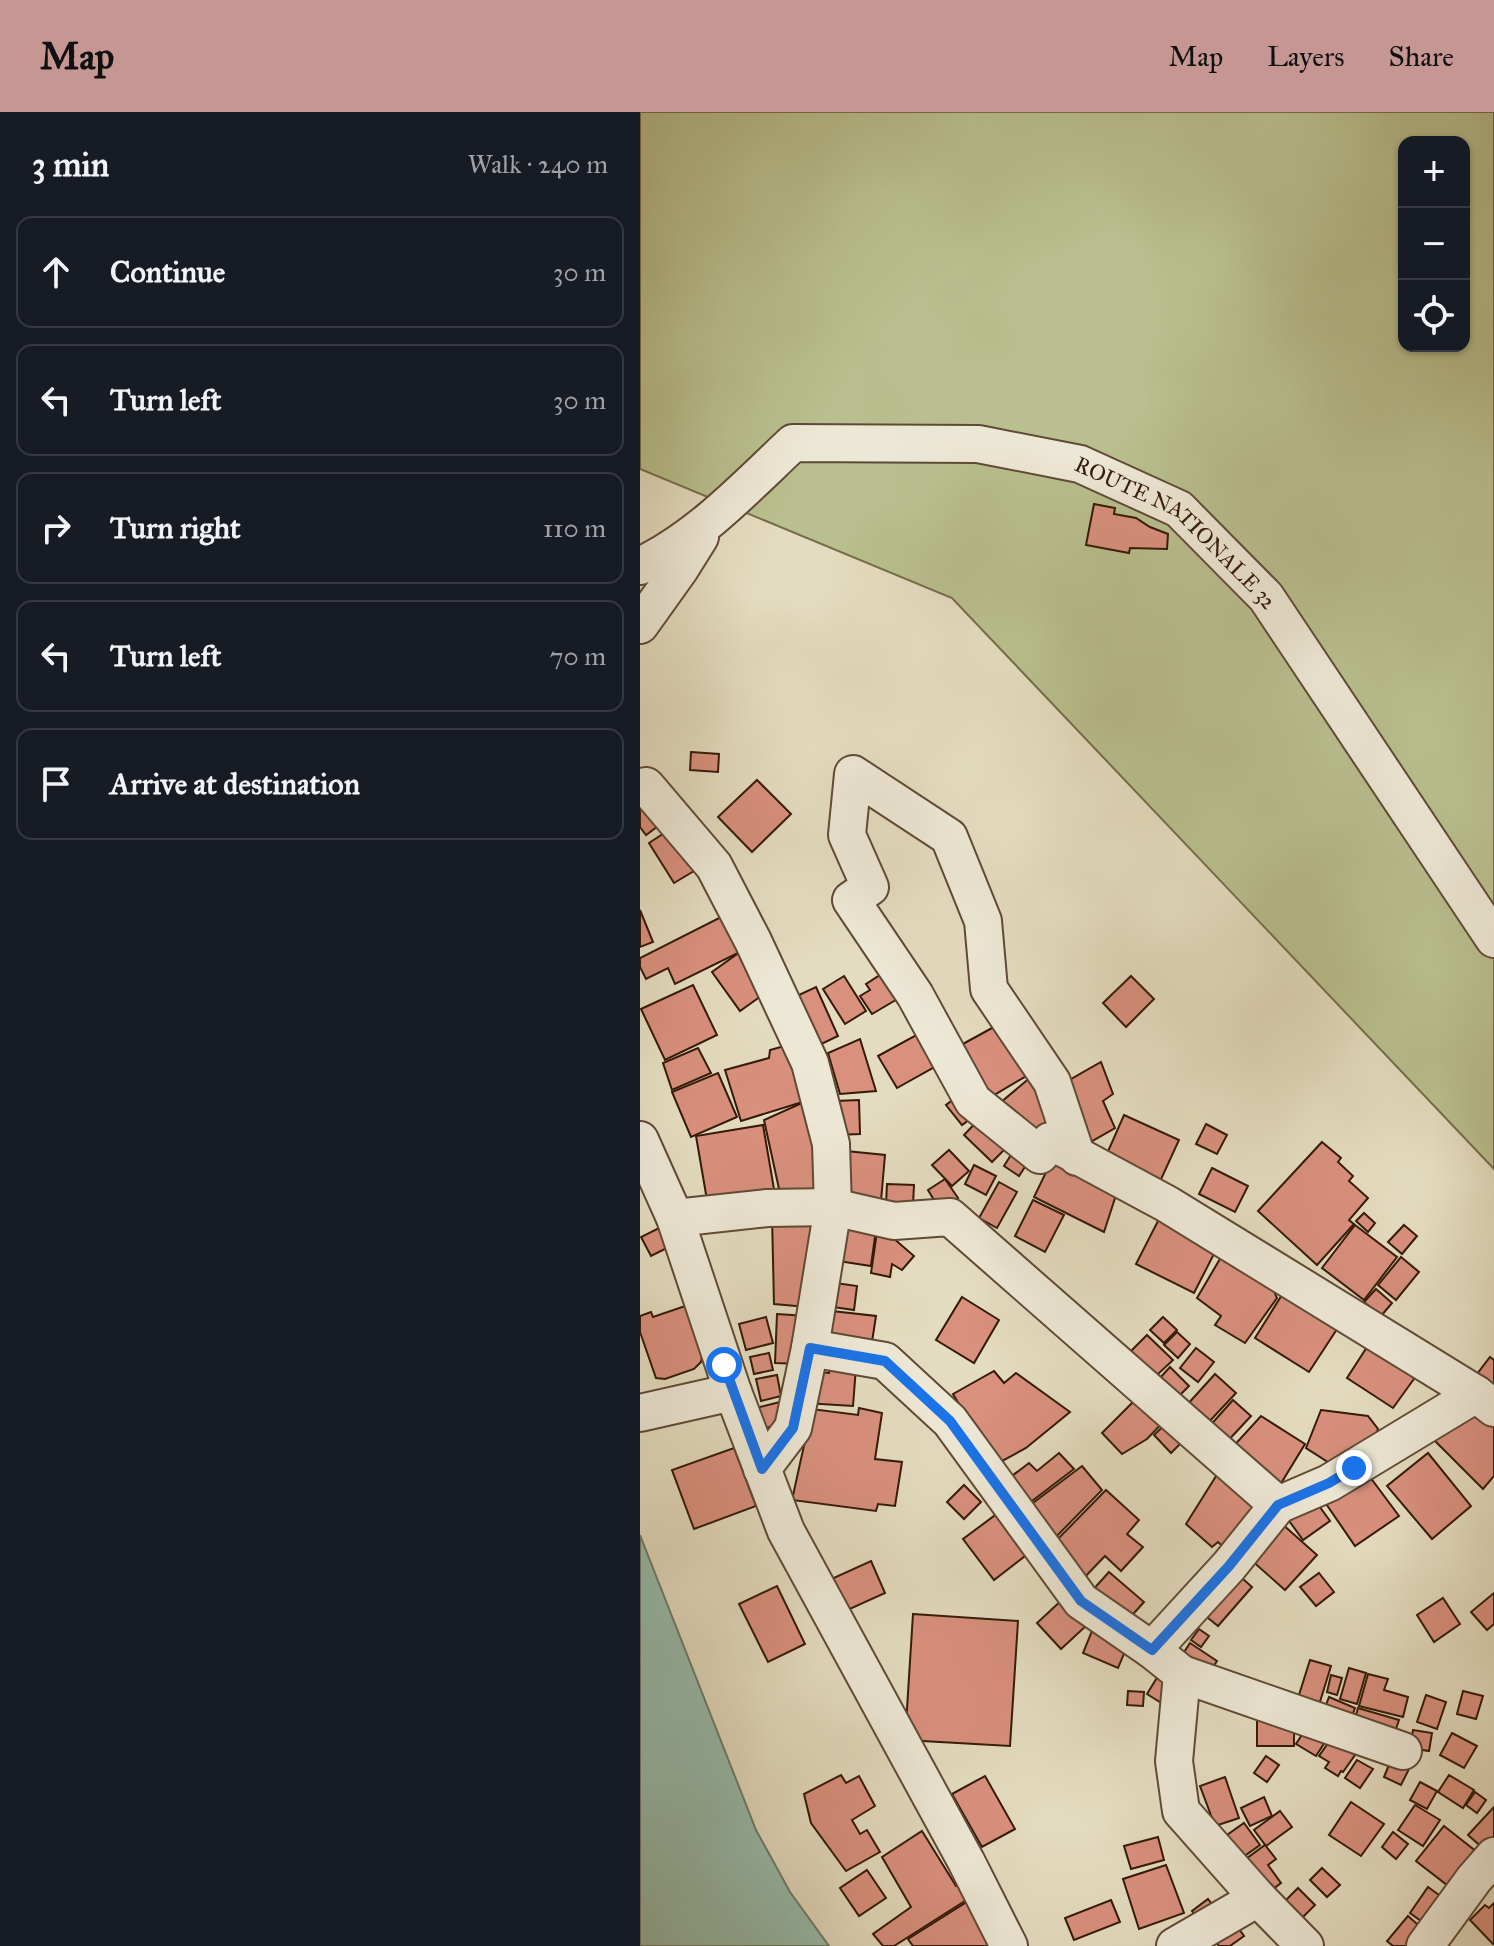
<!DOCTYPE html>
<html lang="en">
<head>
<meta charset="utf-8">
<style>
  body { margin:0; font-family:"IM FELL Great Primer",serif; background:#242831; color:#f1f3f6 }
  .controls { position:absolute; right:24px; top:24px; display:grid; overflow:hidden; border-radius:16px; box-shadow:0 2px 6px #0004 }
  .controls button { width:72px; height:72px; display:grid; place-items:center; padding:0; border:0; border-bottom:2px solid #363941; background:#171b24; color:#f1f3f6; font:40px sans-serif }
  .stop { position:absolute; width:24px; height:24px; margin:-18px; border:6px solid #1a73e8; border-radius:50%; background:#fff }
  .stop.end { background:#1a73e8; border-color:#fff; box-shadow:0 2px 8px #0008 }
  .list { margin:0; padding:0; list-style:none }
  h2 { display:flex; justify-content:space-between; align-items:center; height:104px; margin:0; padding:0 32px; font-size:34px }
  h2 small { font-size:26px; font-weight:400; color:#9ea1a6 }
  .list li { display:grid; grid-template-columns:52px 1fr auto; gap:24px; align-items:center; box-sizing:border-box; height:112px; margin:0 16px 16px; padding:0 16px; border:2px solid #363941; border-radius:16px }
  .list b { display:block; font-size:30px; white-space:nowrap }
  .list em { font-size:26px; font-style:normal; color:#9ea1a6 }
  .icon { flex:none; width:44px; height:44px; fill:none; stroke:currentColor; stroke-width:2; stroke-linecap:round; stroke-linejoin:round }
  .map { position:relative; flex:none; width:854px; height:1834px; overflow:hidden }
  header { display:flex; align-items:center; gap:48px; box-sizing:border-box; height:112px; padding:0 40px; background:#c59692; color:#111 }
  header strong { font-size:38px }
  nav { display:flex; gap:44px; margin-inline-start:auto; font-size:28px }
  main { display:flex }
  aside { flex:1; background:#171b24 }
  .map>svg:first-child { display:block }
  .green { fill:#b9bf8e; stroke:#766c4a; stroke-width:2; fill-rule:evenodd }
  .water { fill:#97bcac; stroke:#6f7b6a; stroke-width:2 }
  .building { fill:#d9907d; stroke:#341a07; stroke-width:2 }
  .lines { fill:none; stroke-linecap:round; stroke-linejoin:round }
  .minor-casing { stroke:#604a35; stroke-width:40 }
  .minor { stroke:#ede8d6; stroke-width:36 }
  .route { stroke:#1a73e8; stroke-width:10 }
  .labels { text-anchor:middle; stroke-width:6; stroke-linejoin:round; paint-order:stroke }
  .street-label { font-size:22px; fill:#341a07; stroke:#ede8d6 }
</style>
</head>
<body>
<header>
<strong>Map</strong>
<nav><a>Map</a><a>Layers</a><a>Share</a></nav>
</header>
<main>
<aside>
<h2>3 min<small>Walk · 240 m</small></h2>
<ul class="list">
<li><svg class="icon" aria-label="ahead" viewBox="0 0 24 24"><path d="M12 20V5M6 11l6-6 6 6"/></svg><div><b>Continue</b></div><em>30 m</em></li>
<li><svg class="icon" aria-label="left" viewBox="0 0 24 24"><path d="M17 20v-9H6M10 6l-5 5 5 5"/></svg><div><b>Turn left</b></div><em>30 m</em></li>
<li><svg class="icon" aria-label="right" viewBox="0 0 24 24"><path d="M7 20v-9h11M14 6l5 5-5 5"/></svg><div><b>Turn right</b></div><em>110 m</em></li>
<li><svg class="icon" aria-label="left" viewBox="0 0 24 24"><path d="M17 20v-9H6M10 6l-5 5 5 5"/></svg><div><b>Turn left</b></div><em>70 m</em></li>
<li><svg class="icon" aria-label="arrive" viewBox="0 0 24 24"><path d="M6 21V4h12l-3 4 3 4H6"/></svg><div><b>Arrive at destination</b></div></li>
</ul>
</aside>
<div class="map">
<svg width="854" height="1834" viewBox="0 0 854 1834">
  <rect width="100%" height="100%" fill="#e4dcc0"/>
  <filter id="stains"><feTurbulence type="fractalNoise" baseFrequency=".0025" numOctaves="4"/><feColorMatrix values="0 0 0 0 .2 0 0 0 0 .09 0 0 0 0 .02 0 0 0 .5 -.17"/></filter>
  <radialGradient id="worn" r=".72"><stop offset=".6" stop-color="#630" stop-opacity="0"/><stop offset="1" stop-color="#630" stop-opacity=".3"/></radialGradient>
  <!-- green -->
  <path class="green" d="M0,0h854v1057l-542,-571 -312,-129zM764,30h60v204h-60z"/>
  <!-- water -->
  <polygon class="water" points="0,1423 116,1718 150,1780 189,1834 0,1834"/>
  <!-- building -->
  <g class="building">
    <polygon points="454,392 475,396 474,402 496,406 510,415 528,422 527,437 490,436 489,441 446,433"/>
    <polygon points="51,640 79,642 78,660 50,658"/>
    <polygon points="117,668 151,702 112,740 78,705"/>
    <polygon points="0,690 18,714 6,723 0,715"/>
    <polygon points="29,718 54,759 34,771 9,731"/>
    <polygon points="0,798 13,830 0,835"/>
    <polygon points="91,800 100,840 35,872 28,856 6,867 0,855 0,846"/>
    <polygon points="100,840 128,879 100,899 72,860"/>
    <polygon points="240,863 244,870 255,863 266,882 232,902 220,884 230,878 226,872"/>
    <polygon points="204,864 226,899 205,912 183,877"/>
    <polygon points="491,864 514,887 486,915 463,891"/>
    <polygon points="53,873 77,923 25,948 1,897"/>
    <polygon points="176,875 198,924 171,937 148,888"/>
    <polygon points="363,910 388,963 349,986 321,933"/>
    <polygon points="280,921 298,953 257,976 238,944"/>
    <polygon points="220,927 236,979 200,982 188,941"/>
    <polygon points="155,931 169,988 101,1009 85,958 129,946 130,938"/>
    <polygon points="58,936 71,961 32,978 23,951"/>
    <polygon points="461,950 473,982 463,989 475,1016 447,1032 419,974"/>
    <polygon points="398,959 419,1002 389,1027 360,991"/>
    <polygon points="78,961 97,1005 51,1025 32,980"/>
    <polygon points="323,980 338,1001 322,1013 306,993"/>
    <polygon points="173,986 187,1086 141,1086 124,1008"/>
    <polygon points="219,988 220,1022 197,1023 195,989"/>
    <polygon points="344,1002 372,1030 352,1050 324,1023"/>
    <polygon points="484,1003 539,1028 517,1076 462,1053"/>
    <polygon points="566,1012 587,1023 577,1042 556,1032"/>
    <polygon points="123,1013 134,1077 67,1088 56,1024"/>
    <polygon points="682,1030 701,1046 698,1050 713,1064 709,1069 728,1086 709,1108 714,1112 677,1153 618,1099"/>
    <polygon points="376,1035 392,1044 379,1064 364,1054"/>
    <polygon points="309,1038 329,1059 312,1074 292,1053"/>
    <polygon points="206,1039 245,1043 241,1089 203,1086"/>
    <polygon points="412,1048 476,1083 464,1120 394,1085"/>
    <polygon points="334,1053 356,1064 346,1083 325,1072"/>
    <polygon points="572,1056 608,1074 595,1100 559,1082"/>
    <polygon points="305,1067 318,1086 300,1098 288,1078"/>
    <polygon points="359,1070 377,1080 357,1116 339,1106"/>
    <polygon points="247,1072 274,1073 273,1093 246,1092"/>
    <polygon points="393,1088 424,1103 405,1140 375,1124"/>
    <polygon points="724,1101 735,1111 728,1120 716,1109"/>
    <polygon points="179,1103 167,1195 134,1192 132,1104"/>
    <polygon points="521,1103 579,1132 554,1181 496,1152"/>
    <polygon points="204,1106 237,1110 231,1154 198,1149"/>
    <polygon points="238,1113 274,1144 262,1158 252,1152 250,1165 231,1161"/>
    <polygon points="715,1113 757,1145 724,1188 682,1156"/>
    <polygon points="764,1113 777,1124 762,1142 748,1130"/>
    <polygon points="19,1116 29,1135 11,1144 1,1125"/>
    <polygon points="587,1135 627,1162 637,1186 605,1231 575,1213 581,1204 557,1186"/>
    <polygon points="761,1145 779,1160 756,1188 738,1173"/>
    <polygon points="189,1170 217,1174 214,1198 186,1194"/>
    <polygon points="736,1177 752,1191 741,1204 724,1190"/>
    <polygon points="645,1178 699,1214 669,1260 615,1226"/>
    <polygon points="322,1185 359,1208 334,1251 296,1228"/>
    <polygon points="51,1192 64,1236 61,1250 54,1257 25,1267 16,1266 0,1220 0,1204 11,1200 13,1205"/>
    <polygon points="183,1198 236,1204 230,1243 191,1223"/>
    <polygon points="137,1202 166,1204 163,1252 135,1251"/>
    <polygon points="126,1205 133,1231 106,1238 99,1212"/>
    <polygon points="523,1205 537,1218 524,1231 510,1218"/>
    <polygon points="537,1220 550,1232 538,1246 524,1233"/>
    <polygon points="507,1223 533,1248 516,1264 490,1240"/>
    <polygon points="729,1232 784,1253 753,1296 707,1266"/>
    <polygon points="556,1236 574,1250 558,1270 540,1256"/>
    <polygon points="129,1241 133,1258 114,1262 110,1245"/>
    <polygon points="850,1245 854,1248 854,1281 834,1266"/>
    <polygon points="190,1254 216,1255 213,1294 165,1291 167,1259 189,1261"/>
    <polygon points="530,1255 549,1274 538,1285 519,1267"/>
    <polygon points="354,1259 364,1271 376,1261 430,1300 386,1336 355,1353 313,1282"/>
    <polygon points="575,1262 596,1281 566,1313 546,1294"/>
    <polygon points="137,1263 141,1284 121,1289 116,1267"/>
    <polygon points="504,1279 529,1304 507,1327 482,1342 462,1321"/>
    <polygon points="593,1288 611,1304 584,1333 567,1317"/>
    <polygon points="140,1290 146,1311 117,1318 112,1297"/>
    <polygon points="219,1296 242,1301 235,1347 262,1350 255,1394 238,1392 236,1399 152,1388 172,1297 218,1303"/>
    <polygon points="835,1297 854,1315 854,1364 843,1377 790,1324"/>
    <polygon points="681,1298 728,1304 738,1317 731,1336 702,1359 666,1336"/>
    <polygon points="621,1304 665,1332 640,1373 589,1339"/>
    <polygon points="532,1306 549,1323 531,1341 514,1323"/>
    <polygon points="94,1336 116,1394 54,1417 32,1358"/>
    <polygon points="419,1341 434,1357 388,1392 368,1367 389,1351 397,1359"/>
    <polygon points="788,1341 831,1394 792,1427 747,1374"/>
    <polygon points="583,1353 633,1393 593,1444 578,1430 572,1435 546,1412"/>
    <polygon points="442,1354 462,1378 410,1431 389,1394"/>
    <polygon points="730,1365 759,1404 715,1434 682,1386"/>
    <polygon points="324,1373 341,1390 324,1407 307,1390"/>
    <polygon points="466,1378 499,1408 487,1422 503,1435 481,1459 465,1444 441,1469 411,1434"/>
    <polygon points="674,1387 690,1409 663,1428 647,1406"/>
    <polygon points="362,1398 393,1438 354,1468 323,1427"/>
    <polygon points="641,1411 677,1443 645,1478 610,1447"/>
    <polygon points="231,1449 245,1481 201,1501 187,1469"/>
    <polygon points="592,1457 612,1475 578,1514 557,1497"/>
    <polygon points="469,1460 504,1490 486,1510 451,1480"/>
    <polygon points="679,1461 694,1480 676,1494 660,1475"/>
    <polygon points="137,1474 165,1532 128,1550 99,1492"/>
    <polygon points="854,1481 854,1512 847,1518 831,1500"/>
    <polygon points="803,1486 820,1512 794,1530 777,1503"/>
    <polygon points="423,1487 447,1513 421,1537 397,1511"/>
    <polygon points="273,1502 378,1509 370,1634 265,1628"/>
    <polygon points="454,1514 489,1530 478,1556 443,1541"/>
    <polygon points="559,1517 569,1524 561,1535 551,1528"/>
    <polygon points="550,1531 577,1549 566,1566 539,1548"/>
    <polygon points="670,1548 691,1554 679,1593 658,1586"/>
    <polygon points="526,1551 523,1592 507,1582"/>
    <polygon points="709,1556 726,1561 717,1592 700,1587"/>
    <polygon points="728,1562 748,1567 744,1578 768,1585 763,1605 719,1594"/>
    <polygon points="691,1563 702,1566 697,1583 687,1580"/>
    <polygon points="488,1579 504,1580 503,1594 487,1593"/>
    <polygon points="823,1579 843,1584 836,1607 817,1602"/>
    <polygon points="786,1583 806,1590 797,1617 777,1610"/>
    <polygon points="689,1585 715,1596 709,1612 683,1601"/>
    <polygon points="718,1596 759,1608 753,1626 713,1614"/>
    <polygon points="654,1605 654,1634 617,1634 617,1606"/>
    <polygon points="665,1618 685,1630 676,1644 656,1632"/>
    <polygon points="773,1618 792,1621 789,1639 770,1636"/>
    <polygon points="812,1621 837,1634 824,1656 800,1643"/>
    <polygon points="691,1627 715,1643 703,1660 701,1659 698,1664 685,1656 689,1650 679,1644"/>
    <polygon points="626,1644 639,1653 627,1670 614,1661"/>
    <polygon points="717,1648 733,1657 720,1676 705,1666"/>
    <polygon points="751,1648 769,1657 761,1673 744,1665"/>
    <polygon points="201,1663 206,1671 219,1664 235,1694 212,1708 220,1722 227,1718 240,1740 206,1759 171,1711 164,1682"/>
    <polygon points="809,1663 834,1678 823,1696 798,1680"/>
    <polygon points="345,1664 375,1717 342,1735 312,1682"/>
    <polygon points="585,1665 599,1706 575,1714 560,1674"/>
    <polygon points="780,1670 797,1679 787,1697 770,1688"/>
    <polygon points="835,1680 846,1688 837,1701 826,1693"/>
    <polygon points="624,1685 632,1704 610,1714 601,1696"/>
    <polygon points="711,1690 744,1712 721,1744 689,1723"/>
    <polygon points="775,1693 800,1708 783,1734 758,1718"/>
    <polygon points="854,1695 854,1730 846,1739 828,1723"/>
    <polygon points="640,1699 652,1715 626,1734 614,1718"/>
    <polygon points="604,1711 620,1733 603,1745 587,1723"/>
    <polygon points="804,1714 842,1744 823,1767 807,1773 776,1749"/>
    <polygon points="282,1719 316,1774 320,1772 328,1787 254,1834 243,1834 233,1822 271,1795 242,1745"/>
    <polygon points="753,1720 768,1732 756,1747 742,1735"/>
    <polygon points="518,1725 524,1748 491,1757 484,1734"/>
    <polygon points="625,1733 636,1747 628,1753 641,1771 624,1784 599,1752"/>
    <polygon points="526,1753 544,1801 499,1817 483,1767"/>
    <polygon points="682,1756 700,1773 687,1785 670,1768"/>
    <polygon points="227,1758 246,1786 219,1804 200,1776"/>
    <polygon points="788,1775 806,1788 788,1814 770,1801"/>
    <polygon points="658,1776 675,1793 655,1813 641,1793"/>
    <polygon points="568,1787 579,1801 592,1807 604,1824 590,1834 579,1834 552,1799"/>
    <polygon points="330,1788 355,1834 273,1834 268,1827"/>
    <polygon points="471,1788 480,1810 434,1828 425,1806"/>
    <polygon points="854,1791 854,1831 853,1832 830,1808 845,1793 849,1796"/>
    <polygon points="768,1804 784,1818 771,1834 753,1834 747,1829"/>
  </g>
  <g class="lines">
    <defs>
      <g id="minor">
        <path id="s1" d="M0,454c60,-29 105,-78 153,-123l185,1 102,20 99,45 87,88 228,342"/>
        <polyline points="0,513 40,457 60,425"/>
        <polyline points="6,674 74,754 113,829 170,951 191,1032 193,1095 170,1236 153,1316 122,1357"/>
        <polyline points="0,1028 35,1106 93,1280 146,1419 326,1749 369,1834"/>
        <polyline points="437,1045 412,970 349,877 343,809 309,725 213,662 207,723 230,775 211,788 275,883 333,989 400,1043 410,1029 527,1092 836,1282 854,1296"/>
        <polyline points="35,1106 127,1096 193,1095 254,1109 310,1105 638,1393"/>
        <polyline points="170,1236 245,1249 310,1309 441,1489 512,1538 542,1562 763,1639"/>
        <polyline points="0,1301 93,1280"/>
        <polyline points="512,1538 589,1454 638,1393 689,1371 836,1282"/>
        <polyline points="542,1562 534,1649 541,1699 618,1786 665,1834"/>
        <polyline points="535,1834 618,1786"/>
        <polyline points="785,1834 834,1767 854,1744"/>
      </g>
    </defs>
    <!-- minor casing -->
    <use href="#minor" class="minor-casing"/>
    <!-- minor -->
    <use href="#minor" class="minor"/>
  </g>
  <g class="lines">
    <!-- route -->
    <polyline class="route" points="84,1253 122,1357 153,1316 170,1236 245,1249 310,1309 441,1489 512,1538 589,1454 638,1393 689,1371 714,1356"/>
  </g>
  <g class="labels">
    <!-- street labels -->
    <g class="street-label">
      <text dy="8" stroke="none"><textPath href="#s1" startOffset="606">ROUTE NATIONALE 32</textPath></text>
    </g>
  </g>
  <rect width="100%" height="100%" filter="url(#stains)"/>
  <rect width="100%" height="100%" fill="url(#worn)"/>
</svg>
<div class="controls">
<button>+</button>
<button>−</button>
<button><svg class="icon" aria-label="locate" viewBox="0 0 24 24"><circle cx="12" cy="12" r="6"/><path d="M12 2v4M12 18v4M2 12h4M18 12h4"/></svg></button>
</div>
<div class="stop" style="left:84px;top:1253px"></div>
<div class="stop end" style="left:714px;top:1356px"></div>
</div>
</main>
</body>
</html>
